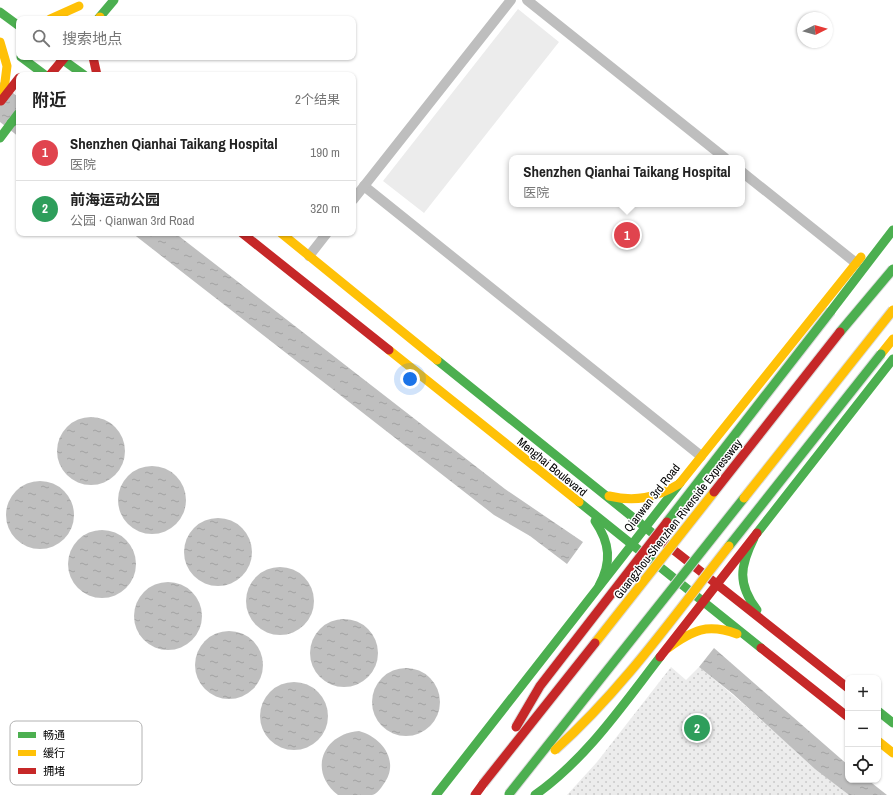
<!DOCTYPE html>
<html lang="zh">
<head>
<meta charset="utf-8">
<style>
  body { margin:0; font-family:"Archivo Narrow","Noto Sans SC",sans-serif; background:#f6f6f6; color:#222 }
  .controls { position:absolute; right:12px; bottom:12px; display:grid; overflow:hidden; border-radius:8px; box-shadow:0 1px 3px #0004 }
  .controls button { width:36px; height:36px; display:grid; place-items:center; padding:0; border:0; border-bottom:1px solid #e0e0e0; background:#fff; color:#222; font:20px sans-serif }
  .compass { position:absolute; left:797px; top:12px; width:36px; height:36px; border-radius:50%; background:#fff; box-shadow:0 1px 3px #0004; rotate:85deg }
  .you { position:absolute; left:410px; top:379px; width:14px; height:14px; margin:-10px; border:3px solid #fff; border-radius:50%; background:#1a73e8; box-shadow:0 0 0 6px #1a73e833 }
  .badge { display:grid; place-items:center; width:26px; height:26px; border-radius:50%; background:#595959; color:#fff; font-size:13px; font-weight:700 }
  .pin { position:absolute; translate:-50% -50%; border:2px solid #fff; box-shadow:0 1px 4px #0006 }
  .popup { position:absolute; left:509px; top:155px; width:236px; height:52px; box-sizing:border-box; display:grid; place-content:center; border-radius:8px; background:#fff; filter:drop-shadow(0 1px 3px #0005); font-size:13px; white-space:nowrap; color:#767676 }
  .popup b { font-size:15px; color:#222 }
  .popup::after { content:''; position:absolute; left:50%; top:100%; margin-left:-8px; border:8px solid transparent; border-top-color:#fff }
  .list { margin:0; padding:0; list-style:none }
  h2 { display:flex; justify-content:space-between; align-items:center; height:52px; margin:0; padding:0 16px; font-size:17px }
  h2 small { font-size:13px; font-weight:400; color:#767676 }
  .list li { display:grid; grid-template-columns:26px 1fr auto; gap:12px; align-items:center; box-sizing:border-box; height:56px; padding:0 16px; border-top:1px solid #e0e0e0 }
  .list b { display:block; font-size:15px; white-space:nowrap }
  .list p { margin:0; font-size:13px; white-space:nowrap; color:#767676 }
  .list em { font-size:13px; font-style:normal; color:#767676 }
  .icon { flex:none; width:22px; height:22px; fill:none; stroke:currentColor; stroke-width:2; stroke-linecap:round; stroke-linejoin:round }
  .map { position:relative; flex:none; width:893px; height:795px; overflow:hidden }
  .search { position:absolute; background:#fff; box-shadow:0 1px 3px #0004; left:16px; top:16px; width:340px; height:44px; display:flex; align-items:center; gap:10px; box-sizing:border-box; padding:0 14px; border-radius:8px; color:#767676; font-size:15px }
  .panel { position:absolute; background:#fff; box-shadow:0 1px 3px #0004; left:16px; top:72px; width:340px; height:164px; border-radius:8px }
  .map>svg:first-child { display:block }
  .grass { fill:#ececec }
  .park { fill:url(#park-dots) }
  .water { fill:url(#water-ripples) }
  .lines { fill:none; stroke-linecap:round; stroke-linejoin:round }
  .street { stroke:#bebebe; stroke-width:10 }
  .fast { stroke:#4caf50; stroke-width:9 }
  .slow { stroke:#ffc107; stroke-width:9 }
  .jam { stroke:#c62828; stroke-width:9 }
  .fast-bridge-casing { stroke:#dbdbdb; stroke-width:11; stroke-linecap:butt }
  .slow-bridge-casing { stroke:#dbdbdb; stroke-width:11; stroke-linecap:butt }
  .jam-bridge-casing { stroke:#dbdbdb; stroke-width:11; stroke-linecap:butt }
  .fast-bridge { stroke:#4caf50; stroke-width:9 }
  .slow-bridge { stroke:#ffc107; stroke-width:9 }
  .jam-bridge { stroke:#c62828; stroke-width:9 }
  .labels { text-anchor:middle; stroke-width:3; stroke-linejoin:round; paint-order:stroke }
  .street-label { font-size:12px; fill:#000; stroke:#fff }
  .key { fill:#fff; stroke:#b2b2b2; stroke-width:1 }
  .key-label { font-size:11px; fill:#000 }
</style>
</head>
<body>
<div class="map">
<svg width="893" height="795" viewBox="0 0 893 795">
  <defs>
    <pattern id="park-dots" width="8" height="8" patternUnits="userSpaceOnUse"><rect width="8" height="8" fill="#ececec"/><path d="M2 2h.1M6 6h.1" fill="none" stroke="#c9c9c9" stroke-width="1.8" stroke-linecap="round"/></pattern>
    <pattern id="water-ripples" width="26" height="14" patternUnits="userSpaceOnUse"><rect width="26" height="14" fill="#bfbfbf"/><path d="M2 4q2-2 4 0t4 0M15 11q2-2 4 0t4 0" fill="none" stroke="#a2a2a2"/></pattern>
  </defs>
  <rect width="100%" height="100%" fill="#fff"/>
  <!-- grass -->
  <polygon class="grass" points="518,9 559,42 424,213 383,181"/>
  <!-- park -->
  <path class="park" d="M671,667l15,13 13,-13c52,41 98,88 150,128h-282l30,-33z"/>
  <!-- water -->
  <g class="water">
    <polygon points="0,82 19,98 19,137 0,122"/>
    <polygon points="132,233 175,233 505,489 583,542 567,564 530,536 494,515"/>
    <circle cx="91" cy="451" r="34"/>
    <circle cx="152" cy="500" r="34"/>
    <circle cx="40" cy="515" r="34"/>
    <circle cx="218" cy="552" r="34"/>
    <circle cx="102" cy="564" r="34"/>
    <circle cx="280" cy="601" r="34"/>
    <circle cx="168" cy="616" r="34"/>
    <circle cx="344" cy="653" r="34"/>
    <circle cx="229" cy="665" r="34"/>
    <polygon points="714,648 848,765 848,780 868,780 887,795 849,795 815,769 733,694 699,667"/>
    <circle cx="406" cy="702" r="34"/>
    <circle cx="294" cy="716" r="34"/>
    <path d="M359,731c23,6 42,31 24,54 -2,3 -6,9 -11,10 -9,0 -24,0 -34,0 -30,-23 -16,-61 21,-64z"/>
  </g>
  <g class="lines">
    <!-- street -->
    <g class="street">
      <polyline points="527,0 725,158"/>
      <polyline points="742,172 856,263"/>
      <polyline points="364,186 701,456"/>
      <polyline points="353,200 511,0"/>
      <polyline points="309,256 327,233"/>
    </g>
    <!-- fast -->
    <g class="fast">
      <polyline points="0,12 19,26"/>
      <polyline points="98,19 114,0"/>
      <polyline points="21,57 45,75"/>
      <polyline points="59,57 84,75"/>
      <polyline points="11,123 19,118"/>
      <polyline points="0,138 18,114"/>
      <polyline points="831,311 893,230"/>
      <polyline points="437,360 666,544"/>
      <polyline points="579,502 761,648"/>
      <path d="M595,521c15,22 17,41 4,65"/>
      <polyline points="757,533 893,359"/>
      <path d="M754,538c-14,28 -17,46 3,72"/>
      <polyline points="878,711 893,723"/>
      <polyline points="436,795 680,483"/>
      <path d="M535,795c51,-36 87,-89 125,-138"/>
    </g>
    <!-- slow -->
    <g class="slow">
      <polyline points="50,19 79,6"/>
      <polyline points="99,19 100,17"/>
      <polyline points="0,42 7,66 3,98"/>
      <polyline points="281,233 437,360"/>
      <polyline points="389,350 579,502"/>
      <polyline points="881,354 893,339"/>
      <polyline points="680,483 861,257"/>
      <path d="M609,496c26,6 47,2 70,-12"/>
      <path d="M668,648c25,-18 39,-25 69,-14"/>
      <polyline points="878,741 893,753"/>
    </g>
    <!-- jam -->
    <g class="jam">
      <polyline points="93,57 97,75"/>
      <polyline points="50,75 65,57"/>
      <polyline points="1,101 19,78"/>
      <polyline points="242,233 389,350"/>
      <polyline points="666,544 848,688"/>
      <polyline points="761,648 848,717"/>
      <polyline points="660,657 757,533"/>
      <polyline points="475,795 483,784"/>
    </g>
    <defs>
      <g id="fast-bridge">
        <polyline points="840,332 893,269"/>
        <polyline points="667,522 831,311"/>
        <polyline points="729,546 881,354"/>
        <polyline points="509,794 744,498"/>
      </g>
      <g id="slow-bridge">
        <polyline points="744,498 893,310"/>
        <polyline points="595,643 714,492"/>
        <path d="M555,750c67,-60 119,-134 174,-204"/>
      </g>
      <g id="jam-bridge">
        <polyline points="714,492 840,332"/>
        <polyline points="516,727 540,686 667,522"/>
        <polyline points="483,784 595,643"/>
      </g>
    </defs>
    <!-- fast-bridge casing -->
    <use href="#fast-bridge" class="fast-bridge-casing"/>
    <!-- slow-bridge casing -->
    <use href="#slow-bridge" class="slow-bridge-casing"/>
    <!-- jam-bridge casing -->
    <use href="#jam-bridge" class="jam-bridge-casing"/>
    <!-- fast-bridge -->
    <use href="#fast-bridge" class="fast-bridge"/>
    <!-- slow-bridge -->
    <use href="#slow-bridge" class="slow-bridge"/>
    <!-- jam-bridge -->
    <use href="#jam-bridge" class="jam-bridge"/>
  </g>
  <g class="labels">
    <!-- street labels -->
    <g class="street-label">
      <text transform="translate(552 467) rotate(39)" y="4">Menghai Boulevard</text>
      <text transform="translate(652 498) rotate(-52)" y="4">Qianwan 3rd Road</text>
      <text transform="translate(678 519) rotate(-52)" y="4">Guangzhou-Shenzhen Riverside Expressway</text>
    </g>
  </g>
  <!-- legend -->
  <rect x="10" y="721" width="132" height="64" rx="6" class="key"/>
  <rect x="18" y="732" width="18" height="6" fill="#4caf50"/>
  <rect x="18" y="750" width="18" height="6" fill="#ffc107"/>
  <rect x="18" y="768" width="18" height="6" fill="#c62828"/>
  <g class="key-label">
    <text x="43" y="739">畅通</text>
    <text x="43" y="757">缓行</text>
    <text x="43" y="775">拥堵</text>
  </g>
</svg>
<div class="controls">
<button>+</button>
<button>−</button>
<button><svg class="icon" aria-label="locate" viewBox="0 0 24 24"><circle cx="12" cy="12" r="6"/><path d="M12 2v4M12 18v4M2 12h4M18 12h4"/></svg></button>
</div>
<svg class="compass" viewBox="-18 -18 36 36"><path d="M0-13l5 13h-10z" fill="#e53935"/><path d="M0 13l5-13h-10z" fill="#767676"/></svg>
<div class="you"></div>
<div class="pin badge" style="left:627px;top:235px;background:#e0444e">1</div>
<div class="popup"><b>Shenzhen Qianhai Taikang Hospital</b>医院</div>
<div class="pin badge" style="left:697px;top:728px;background:#2e9e5b">2</div>
<div class="search"><svg class="icon" aria-label="search" viewBox="0 0 24 24"><circle cx="10" cy="10" r="6"/><path d="M15 15l6 6"/></svg>搜索地点</div>
<section class="panel">
<h2>附近<small>2个结果</small></h2>
<ul class="list">
<li><span class="badge" style="background:#e0444e">1</span><div><b>Shenzhen Qianhai Taikang Hospital</b><p>医院</p></div><em>190 m</em></li>
<li><span class="badge" style="background:#2e9e5b">2</span><div><b>前海运动公园</b><p>公园 · Qianwan 3rd Road</p></div><em>320 m</em></li>
</ul>
</section>
</div>
</body>
</html>
